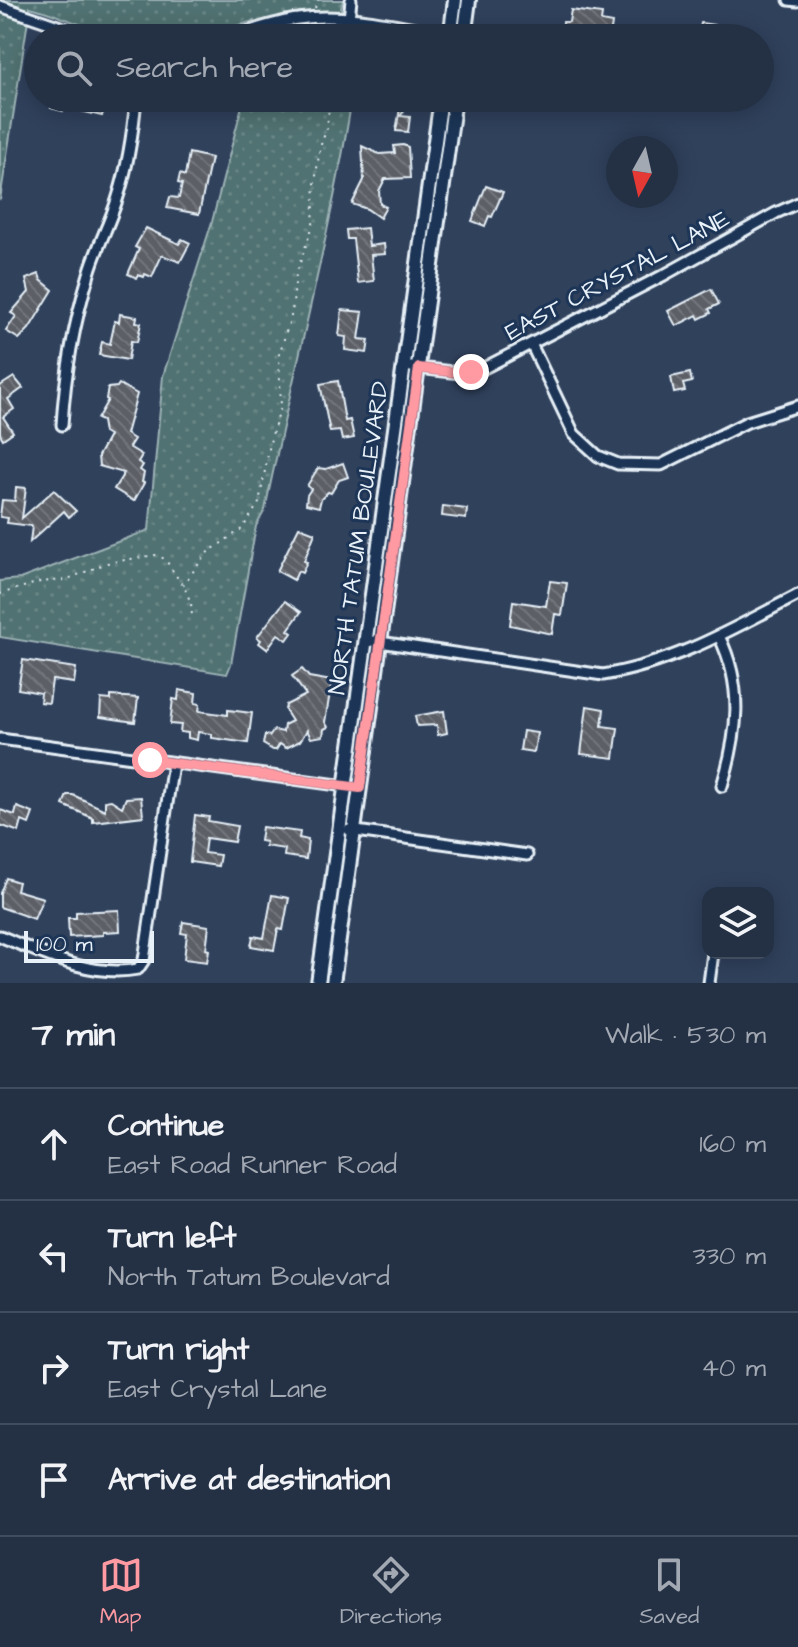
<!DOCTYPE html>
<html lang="en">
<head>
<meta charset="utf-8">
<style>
  body { margin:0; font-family:"Architects Daughter",sans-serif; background:#303d50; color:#f1f3f6 }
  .controls { position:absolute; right:24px; bottom:24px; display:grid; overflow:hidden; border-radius:16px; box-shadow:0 4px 20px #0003 }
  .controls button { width:72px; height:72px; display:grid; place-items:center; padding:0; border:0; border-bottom:2px solid #414c5e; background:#243145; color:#f1f3f6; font:40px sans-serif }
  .compass { position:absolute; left:606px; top:136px; width:72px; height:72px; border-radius:50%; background:#243145; box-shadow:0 4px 20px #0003; rotate:188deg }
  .scale { position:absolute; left:24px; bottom:20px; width:130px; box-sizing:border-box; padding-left:8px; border:4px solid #e8f1f8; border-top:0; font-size:22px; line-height:28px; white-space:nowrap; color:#e8f1f8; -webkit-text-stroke:6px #1d3557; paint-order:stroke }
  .stop { position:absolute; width:24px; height:24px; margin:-18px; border:6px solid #ff9aa2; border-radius:50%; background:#fff }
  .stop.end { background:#ff9aa2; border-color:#fff; box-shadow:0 2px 8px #0008 }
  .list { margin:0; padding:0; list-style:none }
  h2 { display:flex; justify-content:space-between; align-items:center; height:104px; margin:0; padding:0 32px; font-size:34px }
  h2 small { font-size:26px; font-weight:400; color:#a3a9b3 }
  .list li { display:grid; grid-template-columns:52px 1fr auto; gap:24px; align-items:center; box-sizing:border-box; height:112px; padding:0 32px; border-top:2px solid #414c5e }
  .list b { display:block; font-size:30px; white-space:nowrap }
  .list p { margin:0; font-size:26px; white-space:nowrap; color:#a3a9b3 }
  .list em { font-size:26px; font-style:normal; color:#a3a9b3 }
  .icon { flex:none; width:44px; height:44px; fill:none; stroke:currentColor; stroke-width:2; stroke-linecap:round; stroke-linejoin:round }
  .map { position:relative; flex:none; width:798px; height:983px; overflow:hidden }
  .search { position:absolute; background:#243145; box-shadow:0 4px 20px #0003; left:24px; right:24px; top:24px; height:88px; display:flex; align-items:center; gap:20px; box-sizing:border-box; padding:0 28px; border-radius:44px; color:#a3a9b3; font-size:30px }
  .sheet { height:552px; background:#243145 }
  nav { display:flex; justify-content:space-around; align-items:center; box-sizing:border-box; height:112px; border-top:2px solid #414c5e; background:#243145; font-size:22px; color:#a3a9b3 }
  nav a { display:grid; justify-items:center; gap:4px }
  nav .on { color:#ff9aa2 }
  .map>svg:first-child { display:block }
  .grass { fill:url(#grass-dots); stroke:#9cb2b5; stroke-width:2 }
  .building { fill:url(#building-back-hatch); stroke:#e8f1f8; stroke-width:2 }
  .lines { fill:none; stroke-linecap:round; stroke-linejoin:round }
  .minor-casing { stroke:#e8f1f8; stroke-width:15 }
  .major-casing { stroke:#e8f1f8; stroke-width:18 }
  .path { stroke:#e8f1f8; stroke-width:2; stroke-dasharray:2 6; stroke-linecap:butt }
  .minor { stroke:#1d3557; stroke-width:9 }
  .major { stroke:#1d3557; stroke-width:12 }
  .route { stroke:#ff9aa2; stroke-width:10 }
  .labels { text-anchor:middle; stroke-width:6; stroke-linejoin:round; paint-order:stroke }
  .street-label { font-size:24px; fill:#e8f1f8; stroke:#1d3557 }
</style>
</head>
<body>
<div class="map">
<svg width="798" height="983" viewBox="0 0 798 983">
  <defs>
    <pattern id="grass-dots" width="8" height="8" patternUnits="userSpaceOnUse" patternTransform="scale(2)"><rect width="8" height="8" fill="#517272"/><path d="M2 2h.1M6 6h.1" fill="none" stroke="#6a8787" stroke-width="1.8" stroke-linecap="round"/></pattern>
    <pattern id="building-back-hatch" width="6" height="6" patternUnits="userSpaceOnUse" patternTransform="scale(2)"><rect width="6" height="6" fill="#5c5e66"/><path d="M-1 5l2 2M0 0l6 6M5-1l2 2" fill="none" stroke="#73767d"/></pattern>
  </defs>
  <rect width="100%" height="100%" fill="#30415c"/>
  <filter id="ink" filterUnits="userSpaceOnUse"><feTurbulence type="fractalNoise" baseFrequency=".0125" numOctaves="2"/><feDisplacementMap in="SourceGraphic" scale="16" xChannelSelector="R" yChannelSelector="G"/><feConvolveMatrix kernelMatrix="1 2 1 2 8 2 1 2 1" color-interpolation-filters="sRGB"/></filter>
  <g filter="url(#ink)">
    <!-- grass -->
    <g class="grass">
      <path d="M0,0h343l-2,9 25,4 -4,25h-106l-2,-17c-52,16 -112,23 -165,6 -20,-6 -38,-15 -59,-20l-30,193z"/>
      <path d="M244,98h108c-22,139 -59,275 -87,412l-9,16 -25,138 -4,10 -227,-37v-56l20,-2 129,-49 14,-154 49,-154z"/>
    </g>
    <!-- building -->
    <g class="building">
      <polygon points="571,10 602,14 601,21 612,23 610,37 562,30 563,22 569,22"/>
      <polygon points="701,23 715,25 715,29 749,34 749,38 698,38"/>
      <polygon points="53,98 93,98 92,102 105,105 102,116 64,107 63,111 51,108"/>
      <polygon points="387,98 407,98 412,102 400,116 410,117 408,132 396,131 400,108"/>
      <polygon points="403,145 408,147 410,178 385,179 379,191 380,204 386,207 380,218 367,209 352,204 364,180 362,146 379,154 395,153 394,146"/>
      <polygon points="189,153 211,158 199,214 167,208 170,197 179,198 182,184 178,183 180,174 185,176"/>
      <polygon points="486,186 503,192 492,217 489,216 485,226 472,221"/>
      <polygon points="146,228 179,244 182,239 190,243 180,262 162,255 152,277 145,274 144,277 138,275 137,278 128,274 139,249 135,247"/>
      <polygon points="367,228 369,246 384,244 385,254 371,255 374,281 358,283 353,239 347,239 346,230"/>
      <polygon points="39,274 41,280 53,290 29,329 19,339 6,331 16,316 11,313 29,292 26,279"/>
      <polygon points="711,289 719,304 709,309 711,313 699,319 697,315 676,326 668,311"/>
      <polygon points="342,310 363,312 359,339 369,340 367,353 345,350 346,337 339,336"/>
      <polygon points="120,314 137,317 136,322 141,323 137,342 131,341 128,360 99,355 102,342 110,344 115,321 119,322"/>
      <polygon points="690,373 692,382 683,384 685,391 674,393 671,377"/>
      <polygon points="14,377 23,388 8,399 14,409 3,417 13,432 3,439 0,434 0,386"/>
      <polygon points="338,381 345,421 350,420 354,438 342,440 340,431 330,432 320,384"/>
      <polygon points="119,384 137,394 126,434 134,439 129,447 142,455 138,462 143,465 140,470 144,473 142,482 144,483 134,501 114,489 124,473 99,466 98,456 109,436 104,433 102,421 97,419 108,400 106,399 108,388 117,387"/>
      <polygon points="343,463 348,477 339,480 331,493 328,492 321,499 319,507 306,504 307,495 311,489 307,486 318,468 326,469"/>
      <polygon points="16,487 26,488 22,518 54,490 76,511 69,517 64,511 30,542 32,526 7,523 8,518 0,517 2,500 15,501"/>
      <polygon points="443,506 467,509 466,519 442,516"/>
      <polygon points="299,527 315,533 304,561 307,562 302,573 298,571 294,580 277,571"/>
      <polygon points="550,581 567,583 562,615 555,614 552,634 510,625 513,601 546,606"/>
      <polygon points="285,601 301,612 288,630 292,633 287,640 278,634 267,649 259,643 261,640 257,637"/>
      <polygon points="23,660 76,668 74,683 52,680 49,703 40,702 41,693 18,689"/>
      <polygon points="302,669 309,677 332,681 325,722 328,727 324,729 323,736 311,738 307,730 300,741 286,748 280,744 276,750 273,750 263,744 265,735 270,736 274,730 283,732 284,725 292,721 285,710 286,705 306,695 292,676"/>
      <polygon points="179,690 196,693 195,703 200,704 199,711 228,715 228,710 252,713 248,743 212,738 212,734 198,732 197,740 188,738 188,733 180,732 181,725 170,724 173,699 178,700"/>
      <polygon points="111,696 138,698 135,722 100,717 101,699 111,700"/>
      <polygon points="587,706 604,709 602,726 618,728 614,758 581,754"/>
      <polygon points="444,711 447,733 438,735 437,725 417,726 415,716"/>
      <polygon points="523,731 537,733 534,752 520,750"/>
      <polygon points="67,795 73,795 105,810 105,801 111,800 122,807 126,798 141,797 143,816 93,822 93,818 63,805"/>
      <polygon points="17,807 33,813 29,824 22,821 19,832 0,825 0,810 15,815"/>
      <polygon points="195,815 209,817 208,821 237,826 234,842 206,838 204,853 220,855 218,866 190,862"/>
      <polygon points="262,827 300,832 299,838 308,840 306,859 284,856 285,849 265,846 266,842 260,841"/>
      <polygon points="6,878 18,882 16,890 43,898 34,919 0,907 0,893"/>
      <polygon points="272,895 289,898 283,930 278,929 274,950 251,946 253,936 264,938"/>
      <polygon points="119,910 120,931 103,932 103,935 69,937 68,918 76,918 76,912"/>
      <polygon points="183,922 209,926 206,949 209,950 207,962 184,959 187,934 181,933"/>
    </g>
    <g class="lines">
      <defs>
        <g id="minor">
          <polyline points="789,0 798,1"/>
          <polyline points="0,6 93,38"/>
          <polyline points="349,19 351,0"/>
          <path d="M226,38c24,-6 47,-16 72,-19 52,-8 114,10 166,18"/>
          <polyline points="531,344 574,434 598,456 618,464 661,465 747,422 798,406"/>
          <polyline points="411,367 460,373 482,369 664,275 776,213 798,203"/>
          <path d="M62,425c3,-51 12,-102 27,-151 7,-25 20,-49 28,-74 11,-33 16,-67 19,-102"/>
          <path d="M719,636c25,51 19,97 3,150"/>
          <path d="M366,640l237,35c70,-11 133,-48 195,-80"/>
          <polyline points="0,739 360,788"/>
          <polyline points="349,830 527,855"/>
          <path d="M0,936c43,18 91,42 138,33l6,-9 29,-197"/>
          <polyline points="709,983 713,953"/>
        </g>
        <g id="major">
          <polyline points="450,38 455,0"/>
          <polyline points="464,38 469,0"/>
          <polyline points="318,983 441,98"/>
          <polyline points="333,983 455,98"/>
        </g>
      </defs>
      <!-- minor casing -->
      <use href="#minor" class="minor-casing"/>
      <!-- major casing -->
      <use href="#major" class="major-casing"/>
      <!-- path -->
      <g class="path">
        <polyline points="315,8 318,0"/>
        <polyline points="321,25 328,38"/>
        <polyline points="183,585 207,553 242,529 259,503 271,438 281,407 279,355 292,313 296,274 313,225 315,183 320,147 327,128 330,98"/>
        <polyline points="0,594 40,582 65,580 107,563 155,555 165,559 185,589 191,603 192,616"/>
      </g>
      <!-- minor -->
      <use href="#minor" class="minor"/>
      <!-- major -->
      <use href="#major" class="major"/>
    </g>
  </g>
  <g class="lines" filter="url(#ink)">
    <!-- route -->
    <polyline class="route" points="150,760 360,788 419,368 460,373 471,372"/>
  </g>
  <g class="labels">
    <!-- street labels -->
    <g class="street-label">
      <text transform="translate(617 275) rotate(-28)" y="8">EAST CRYSTAL LANE</text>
      <text transform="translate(358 538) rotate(-82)" y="8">NORTH TATUM BOULEVARD</text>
    </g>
  </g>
</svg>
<div class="controls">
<button><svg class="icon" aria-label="layers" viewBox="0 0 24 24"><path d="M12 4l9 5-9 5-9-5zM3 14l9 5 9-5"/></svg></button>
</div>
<svg class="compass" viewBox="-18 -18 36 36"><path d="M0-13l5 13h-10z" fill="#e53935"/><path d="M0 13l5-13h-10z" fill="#a3a9b3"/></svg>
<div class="scale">100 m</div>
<div class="stop" style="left:150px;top:760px"></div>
<div class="stop end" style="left:471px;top:372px"></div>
<div class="search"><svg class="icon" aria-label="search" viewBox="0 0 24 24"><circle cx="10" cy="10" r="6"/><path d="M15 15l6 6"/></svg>Search here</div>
</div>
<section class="sheet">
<h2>7 min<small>Walk · 530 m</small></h2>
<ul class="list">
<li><svg class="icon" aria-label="ahead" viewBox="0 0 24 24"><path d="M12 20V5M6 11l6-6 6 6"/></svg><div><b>Continue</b><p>East Road Runner Road</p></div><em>160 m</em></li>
<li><svg class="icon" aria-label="left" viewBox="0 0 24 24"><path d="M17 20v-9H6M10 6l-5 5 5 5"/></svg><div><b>Turn left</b><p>North Tatum Boulevard</p></div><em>330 m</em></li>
<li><svg class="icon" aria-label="right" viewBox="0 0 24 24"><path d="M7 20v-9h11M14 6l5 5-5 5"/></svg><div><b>Turn right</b><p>East Crystal Lane</p></div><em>40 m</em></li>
<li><svg class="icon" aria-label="arrive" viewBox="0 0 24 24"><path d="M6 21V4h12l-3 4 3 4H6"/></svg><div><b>Arrive at destination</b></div></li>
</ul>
</section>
<nav>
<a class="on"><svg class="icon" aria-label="map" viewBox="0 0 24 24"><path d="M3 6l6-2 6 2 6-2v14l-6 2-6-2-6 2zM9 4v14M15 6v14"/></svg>Map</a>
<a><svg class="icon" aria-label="directions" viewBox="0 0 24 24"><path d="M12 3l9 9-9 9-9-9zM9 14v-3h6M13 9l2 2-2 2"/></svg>Directions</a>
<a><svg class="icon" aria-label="saved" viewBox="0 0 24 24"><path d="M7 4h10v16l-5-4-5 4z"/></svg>Saved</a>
</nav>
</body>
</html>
